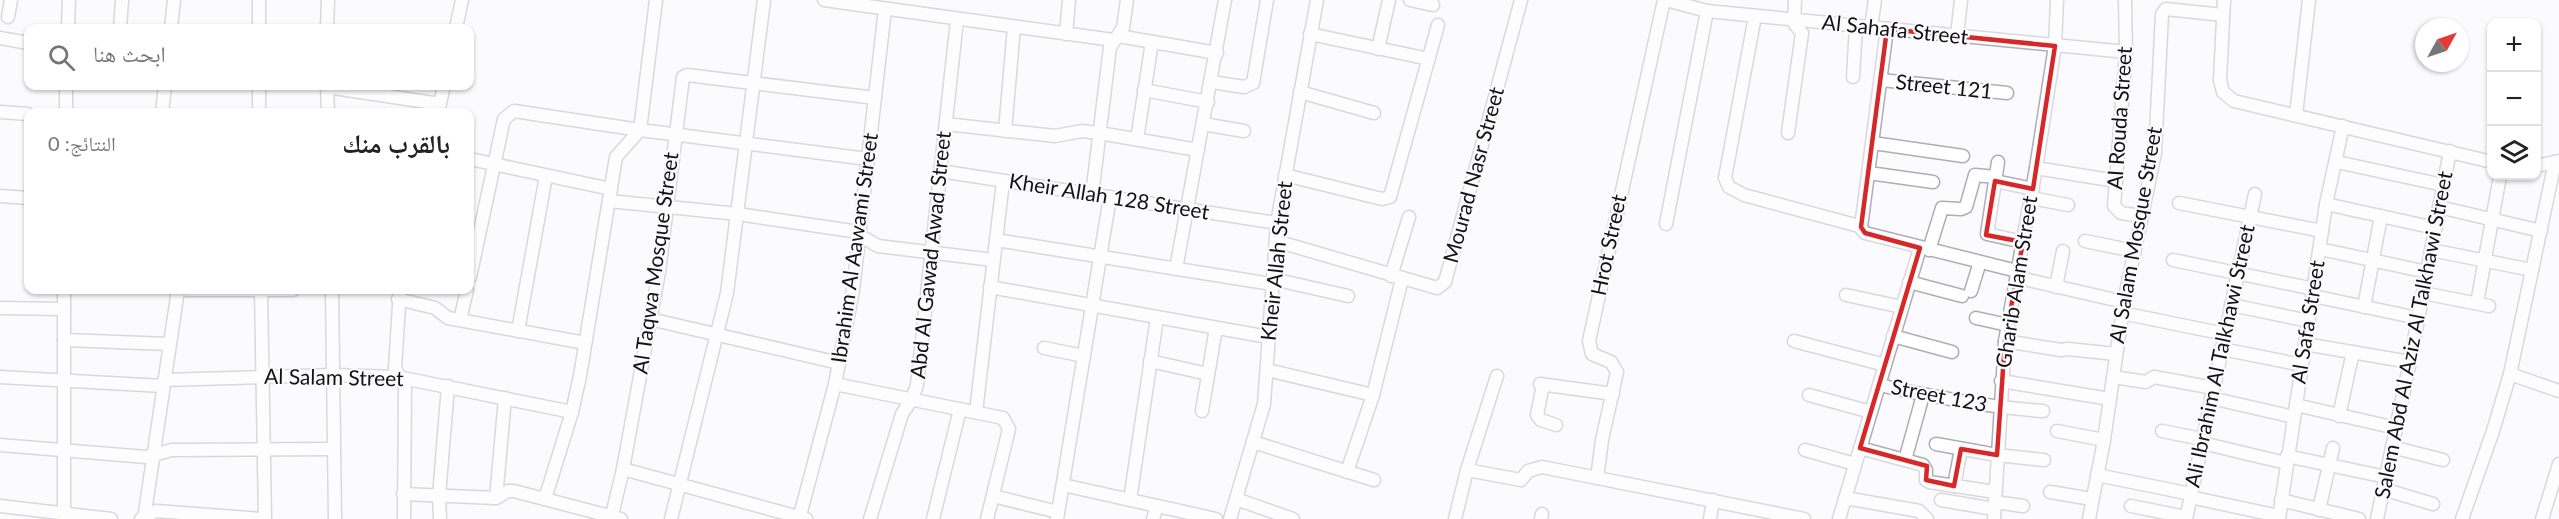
<!DOCTYPE html>
<html lang="ar">
<head>
<meta charset="utf-8">
<style>
  body { margin:0; font-family:Lato,"Noto Naskh Arabic",sans-serif; background:#f6f6f6; color:#222; direction:rtl }
  .controls { position:absolute; right:18px; top:18px; display:grid; overflow:hidden; border-radius:12px; box-shadow:0 2px 4px #0004 }
  .controls button { width:54px; height:54px; display:grid; place-items:center; padding:0; border:0; border-bottom:2px solid #e0e0e0; background:#fff; color:#222; font:30px sans-serif }
  .compass { position:absolute; left:2415px; top:18px; width:54px; height:54px; border-radius:50%; background:#fff; box-shadow:0 2px 4px #0004; rotate:50deg }
  .list { margin:0; padding:0; list-style:none }
  h2 { display:flex; justify-content:space-between; align-items:center; height:78px; margin:0; padding:0 24px; font-size:26px }
  h2 small { font-size:20px; font-weight:400; color:#767676 }
  .icon { flex:none; width:33px; height:33px; fill:none; stroke:currentColor; stroke-width:2; stroke-linecap:round; stroke-linejoin:round }
  .map { position:relative; flex:none; width:2559px; height:519px; overflow:hidden; direction:ltr }
  .search { position:absolute; background:#fff; box-shadow:0 2px 4px #0004; left:24px; top:24px; width:450px; height:66px; display:flex; align-items:center; gap:15px; box-sizing:border-box; padding:0 21px; border-radius:12px; color:#767676; font-size:22px }
  .panel { position:absolute; background:#fff; box-shadow:0 2px 4px #0004; left:24px; top:108px; width:450px; height:186px; border-radius:12px; direction:rtl }
  .map>svg:first-child { display:block }
  .lines { fill:none; stroke-linecap:round; stroke-linejoin:round }
  .street-casing { stroke:#aeadb8; stroke-width:15 }
  .street { stroke:#fff; stroke-width:12 }
  .marked { fill:none; stroke:#d62828; stroke-width:4.5; stroke-linejoin:round }
  .labels { text-anchor:middle; stroke-width:4.5; stroke-linejoin:round; paint-order:stroke }
  .street-label { font-size:21px; fill:#121115; stroke:#fbfbfd }
</style>
</head>
<body>
<div class="map">
<svg width="2559" height="519" viewBox="0 0 2559 519">
  <rect width="100%" height="100%" fill="#fbfbfd"/>
  <g class="lines">
    <defs>
      <g id="street">
        <polyline points="259,0 259,28"/>
        <polyline points="824,0 1113,40"/>
        <polyline points="1410,0 1433,5"/>
        <polyline points="1666,0 1707,11 2126,52"/>
        <polyline points="2125,0 2126,52 2114,206 2121,213 2141,216"/>
        <polyline points="2224,0 2220,80 2223,92 2234,101 2492,162"/>
        <polyline points="1755,16 1725,178 1729,187 1744,195 1859,226 1865,233 2013,270 2024,279 2124,302"/>
        <polyline points="8,17 11,0"/>
        <polyline points="1871,27 1875,0"/>
        <polyline points="68,28 69,0"/>
        <polyline points="120,28 122,0"/>
        <polyline points="171,28 174,0"/>
        <polyline points="327,28 328,0"/>
        <polyline points="456,28 462,0"/>
        <polyline points="1066,34 1069,0"/>
        <polyline points="1310,34 1429,59"/>
        <polyline points="1118,36 1217,53"/>
        <polyline points="1957,36 1961,0"/>
        <polyline points="0,38 28,43"/>
        <polyline points="1378,49 1389,0"/>
        <polyline points="1853,77 1856,26"/>
        <polyline points="1881,80 2007,93"/>
        <polyline points="1212,82 1244,87 1253,83 1267,0"/>
        <polyline points="259,86 259,112"/>
        <polyline points="327,86 328,112"/>
        <polyline points="327,87 440,104"/>
        <polyline points="1144,90 1208,102"/>
        <polyline points="1300,92 1374,113"/>
        <polyline points="0,112 28,114"/>
        <polyline points="66,112 66,86"/>
        <polyline points="162,112 165,86"/>
        <polyline points="438,112 444,86"/>
        <polyline points="2296,115 2309,0"/>
        <polyline points="946,124 1055,136 1082,131 1099,133 1198,150"/>
        <polyline points="1203,124 1244,131"/>
        <polyline points="1005,131 1014,27"/>
        <polyline points="1788,133 1802,33 1794,23 1795,0"/>
        <polyline points="1137,139 1152,42"/>
        <polyline points="1873,143 1963,156"/>
        <polyline points="470,159 611,189"/>
        <polyline points="1998,162 1987,234 2023,242"/>
        <polyline points="2337,162 2443,185"/>
        <polyline points="2536,166 2559,161"/>
        <polyline points="2036,168 2116,181"/>
        <polyline points="940,171 1277,223"/>
        <polyline points="1869,173 1933,182"/>
        <polyline points="1285,175 1382,199 1390,197 1438,25"/>
        <polyline points="1995,181 2033,189"/>
        <polyline points="1092,195 1110,47 1123,28 1127,0"/>
        <polyline points="0,196 28,198"/>
        <polyline points="2031,198 2068,205"/>
        <polyline points="609,201 738,214 852,231 878,246 993,260"/>
        <polyline points="2179,203 2322,231"/>
        <polyline points="2326,204 2435,228"/>
        <polyline points="2439,207 2541,231"/>
        <polyline points="1666,224 1707,11"/>
        <polyline points="1861,227 1887,29"/>
        <polyline points="996,240 1272,284"/>
        <polyline points="1276,241 1437,288 1445,282 1521,0"/>
        <polyline points="2085,241 2134,251"/>
        <polyline points="2320,249 2427,272"/>
        <polyline points="1929,250 1942,208 1961,209 1966,207 1975,175 1996,177"/>
        <polyline points="2431,250 2532,270"/>
        <polyline points="2173,260 2314,289"/>
        <polyline points="1176,269 1225,0"/>
        <polyline points="1391,276 1409,217"/>
        <polyline points="470,277 504,119 514,111 640,130 868,159"/>
        <polyline points="1273,279 1348,296"/>
        <polyline points="1909,282 1962,296"/>
        <polyline points="990,287 1268,337"/>
        <polyline points="2056,287 2063,251"/>
        <polyline points="186,290 293,290"/>
        <polyline points="261,290 265,519"/>
        <polyline points="332,290 335,519"/>
        <polyline points="400,290 395,368 405,387 404,519"/>
        <polyline points="1971,291 1980,262"/>
        <polyline points="2423,293 2489,306"/>
        <polyline points="1846,295 1902,307"/>
        <polyline points="2313,296 2418,318"/>
        <polyline points="398,299 435,308 448,318 585,343"/>
        <polyline points="2477,303 2500,176"/>
        <polyline points="2231,305 2309,321"/>
        <polyline points="2364,307 2381,216"/>
        <polyline points="0,308 64,309"/>
        <polyline points="2122,313 2225,334"/>
        <polyline points="1976,318 2008,325"/>
        <polyline points="650,319 839,363"/>
        <polyline points="460,320 467,290"/>
        <polyline points="518,331 546,176"/>
        <polyline points="1893,336 1952,352"/>
        <polyline points="64,340 169,344"/>
        <polyline points="1794,341 1885,365"/>
        <polyline points="2005,341 2061,350 2068,349 2116,354"/>
        <polyline points="2305,344 2410,362"/>
        <polyline points="1044,348 1084,356"/>
        <polyline points="2222,349 2302,365"/>
        <polyline points="1150,361 1208,374"/>
        <polyline points="1267,370 1373,395"/>
        <polyline points="2510,374 2559,391"/>
        <polyline points="0,377 163,386"/>
        <polyline points="2113,377 2146,382 2154,377 2214,388"/>
        <polyline points="164,380 333,375 398,377 572,412"/>
        <polyline points="2001,381 2110,399"/>
        <polyline points="835,384 1003,418 1009,429 987,519"/>
        <polyline points="1540,384 1613,394"/>
        <polyline points="1543,385 1537,415 1541,420 1556,425"/>
        <path d="M1879,385c54,12 108,22 164,26"/>
        <polyline points="1809,395 1871,412"/>
        <polyline points="2211,398 2294,417"/>
        <polyline points="2296,405 2396,428"/>
        <polyline points="1202,411 1216,328"/>
        <polyline points="976,412 1003,181"/>
        <polyline points="2339,416 2353,352"/>
        <polyline points="2057,431 2104,440"/>
        <polyline points="2162,431 2202,439"/>
        <polyline points="1253,442 1374,480"/>
        <polyline points="2202,443 2286,463"/>
        <polyline points="1936,444 1997,455 2044,460"/>
        <polyline points="0,445 146,457 172,450 333,449"/>
        <polyline points="2392,447 2443,460"/>
        <polyline points="1860,448 1923,465 1926,470 1926,480 1929,482 1995,492"/>
        <polyline points="1805,450 1855,464"/>
        <polyline points="2287,456 2386,477"/>
        <polyline points="1905,460 1923,395"/>
        <polyline points="623,469 806,519"/>
        <polyline points="1467,470 1521,480 1528,471 1542,467 1804,519"/>
        <polyline points="1347,472 1373,395 1402,279"/>
        <polyline points="2097,475 2191,494"/>
        <polyline points="1597,478 1602,440 1617,372 1611,362 1592,354 1589,341 1664,0"/>
        <polyline points="1063,485 1216,519"/>
        <polyline points="1954,486 1961,449"/>
        <polyline points="2383,489 2433,504"/>
        <polyline points="2050,492 2092,499"/>
        <polyline points="403,494 496,498 508,491 514,491 621,519"/>
        <polyline points="993,496 1058,512"/>
        <polyline points="2190,497 2279,516"/>
        <polyline points="496,498 505,398"/>
        <polyline points="1845,498 1919,511 1927,519"/>
        <polyline points="545,499 572,412 580,376 616,157 640,130 656,0"/>
        <polyline points="1236,499 1293,519"/>
        <polyline points="1130,500 1157,318"/>
        <polyline points="1941,500 1994,509"/>
        <polyline points="2281,500 2359,519"/>
        <polyline points="1995,502 2023,506"/>
        <polyline points="0,506 111,519"/>
        <polyline points="2131,506 2186,517"/>
        <polyline points="2319,510 2333,448"/>
        <polyline points="64,513 64,290"/>
        <polyline points="141,519 156,511 262,519"/>
        <polyline points="144,519 178,290"/>
        <polyline points="440,519 439,496 448,386"/>
        <polyline points="611,519 623,469 659,272 683,77 687,75 875,98"/>
        <polyline points="671,519 727,293 764,0"/>
        <polyline points="799,519 835,384 853,290 885,9"/>
        <polyline points="870,519 902,414 912,399 917,385 957,20"/>
        <polyline points="933,519 960,409"/>
        <polyline points="1057,519 1110,197"/>
        <polyline points="1153,519 1157,506"/>
        <polyline points="1230,519 1264,404 1277,223 1317,0"/>
        <polyline points="1455,519 1467,470 1497,376"/>
        <polyline points="1541,519 1542,514"/>
        <polyline points="1710,519 1713,500"/>
        <polyline points="1839,519 1920,248"/>
        <polyline points="1994,519 2005,341 2036,168 2055,46 2057,0"/>
        <polyline points="2089,519 2104,440 2124,302 2155,153 2162,14 2166,9 2223,15"/>
        <polyline points="2186,519 2255,194"/>
        <polyline points="2279,519 2326,204 2343,126"/>
        <polyline points="2377,519 2410,362 2450,151"/>
        <polyline points="2462,519 2493,431 2510,374 2555,162"/>
        <polyline points="2542,519 2559,464"/>
      </g>
    </defs>
    <!-- street casing -->
    <use href="#street" class="street-casing"/>
    <!-- street -->
    <use href="#street" class="street"/>
  </g>
  <!-- marked area -->
  <path d="M0 0H2559V519H0ZM1887,29l168,17 -22,143 -38,-8 -9,54 37,7 -18,99 -8,114 -36,-6 -7,37 -28,-6 1,-14 -67,-18 60,-200 -55,-15 -4,-6z" fill="#fbfbfd" fill-opacity=".55" fill-rule="evenodd"/>
  <path class="marked" d="M1887,29l168,17 -22,143 -38,-8 -9,54 37,7 -18,99 -8,114 -36,-6 -7,37 -28,-6 1,-14 -67,-18 60,-200 -55,-15 -4,-6z"/>
  <g class="labels">
    <!-- street labels -->
    <g class="street-label">
      <text transform="translate(1895 30) rotate(6)" y="7">Al Sahafa Street</text>
      <text transform="translate(1944 87) rotate(6)" y="7">Street 121</text>
      <text transform="translate(2120 118) rotate(-86)" y="7">Al Rouda Street</text>
      <text transform="translate(1474 175) rotate(-75)" y="7">Mourad Nasr Street</text>
      <text transform="translate(1109 197) rotate(9)" y="7">Kheir Allah 128 Street</text>
      <text transform="translate(2136 235) rotate(-80)" y="7">Al Salam Mosque Street</text>
      <text transform="translate(1609 245) rotate(-78)" y="7">Hrot Street</text>
      <text transform="translate(855 248) rotate(-82)" y="7">Ibrahim Al Aawami Street</text>
      <text transform="translate(931 255) rotate(-84)" y="7">Abd Al Gawad Awad Street</text>
      <text transform="translate(1277 261) rotate(-84)" y="7">Kheir Allah Street</text>
      <text transform="translate(656 263) rotate(-82)" y="7">Al Taqwa Mosque Street</text>
      <text transform="translate(2017 282) rotate(-81)" y="7">Gharib Alam Street</text>
      <text transform="translate(2308 322) rotate(-81)" y="7">Al Safa Street</text>
      <text transform="translate(2414 335) rotate(-79)" y="7">Salem Abd Al Aziz Al Talkhawi Street</text>
      <text transform="translate(2220 356) rotate(-78)" y="7">Ali Ibrahim Al Talkhawi Street</text>
      <text transform="translate(334 378) rotate(1)" y="7">Al Salam Street</text>
      <text transform="translate(1939 396) rotate(11)" y="7">Street 123</text>
    </g>
  </g>
</svg>
<div class="controls">
<button>+</button>
<button>−</button>
<button><svg class="icon" aria-label="layers" viewBox="0 0 24 24"><path d="M12 4l9 5-9 5-9-5zM3 14l9 5 9-5"/></svg></button>
</div>
<svg class="compass" viewBox="-18 -18 36 36"><path d="M0-13l5 13h-10z" fill="#e53935"/><path d="M0 13l5-13h-10z" fill="#767676"/></svg>
<div class="search"><svg class="icon" aria-label="search" viewBox="0 0 24 24"><circle cx="10" cy="10" r="6"/><path d="M15 15l6 6"/></svg>ابحث هنا</div>
<section class="panel">
<h2>بالقرب منك<small>النتائج: 0</small></h2>
<ul class="list">
</ul>
</section>
</div>
</body>
</html>
